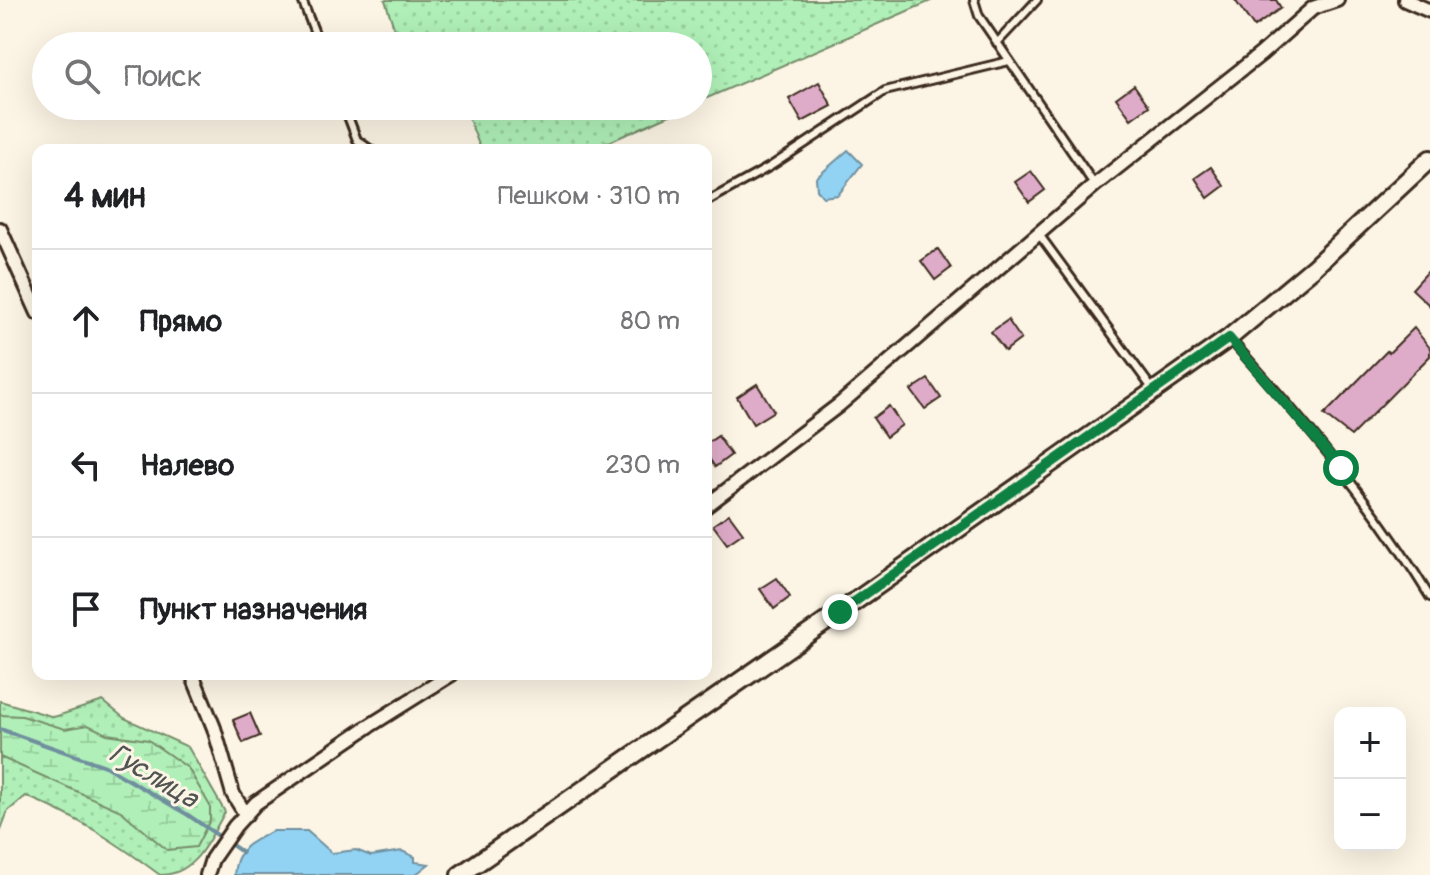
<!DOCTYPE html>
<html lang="ru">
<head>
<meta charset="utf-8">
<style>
  body { margin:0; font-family:Pangolin,sans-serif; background:#f2f2f2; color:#202124 }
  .controls { position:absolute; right:24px; bottom:24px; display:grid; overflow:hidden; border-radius:16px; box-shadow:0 8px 32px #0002 }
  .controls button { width:72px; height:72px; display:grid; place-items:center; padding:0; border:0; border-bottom:2px solid #e0e0e0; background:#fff; color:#202124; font:40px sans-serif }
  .stop { position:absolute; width:24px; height:24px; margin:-18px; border:6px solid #0b8043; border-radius:50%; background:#fff }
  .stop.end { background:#0b8043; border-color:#fff; box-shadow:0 2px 8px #0008 }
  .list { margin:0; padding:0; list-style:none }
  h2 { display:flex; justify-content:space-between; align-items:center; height:104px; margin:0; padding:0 32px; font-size:34px }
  h2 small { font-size:26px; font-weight:400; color:#757577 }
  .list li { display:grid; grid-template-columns:52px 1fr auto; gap:24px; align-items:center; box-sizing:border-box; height:144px; padding:0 32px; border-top:2px solid #e0e0e0 }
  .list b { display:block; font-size:30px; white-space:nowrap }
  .list em { font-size:26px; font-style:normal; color:#757577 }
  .icon { flex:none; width:44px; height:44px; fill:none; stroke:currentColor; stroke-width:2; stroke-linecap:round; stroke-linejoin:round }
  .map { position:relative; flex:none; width:1430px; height:875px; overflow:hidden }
  .search { position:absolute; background:#fff; box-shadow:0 8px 32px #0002; left:32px; top:32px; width:680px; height:88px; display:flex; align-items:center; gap:20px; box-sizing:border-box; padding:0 28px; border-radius:44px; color:#757577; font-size:30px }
  .panel { position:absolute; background:#fff; box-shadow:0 8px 32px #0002; left:32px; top:144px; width:680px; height:536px; border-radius:16px }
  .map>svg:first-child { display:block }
  .green { fill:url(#green-dots); stroke:#768d6b; stroke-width:2 }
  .wetland { fill:url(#wetland-marsh); stroke:#768d6b; stroke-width:2 }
  .water { fill:#92d2f3; stroke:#6f8f9e; stroke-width:2 }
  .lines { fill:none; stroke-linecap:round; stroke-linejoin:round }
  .stream { stroke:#6f8f9e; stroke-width:4 }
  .building { fill:#deabc8; stroke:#3b2a1e; stroke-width:2 }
  .lane-casing { stroke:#3b2a1e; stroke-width:12 }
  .street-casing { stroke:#3b2a1e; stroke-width:18 }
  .secondary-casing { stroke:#3b2a1e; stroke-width:22 }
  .lane { stroke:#fcf5e5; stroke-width:6 }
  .street { stroke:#fcf5e5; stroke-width:12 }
  .secondary { stroke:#fcf5e5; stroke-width:16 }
  .route { stroke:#0b8043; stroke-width:10 }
  .labels { text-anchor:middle; stroke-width:6; stroke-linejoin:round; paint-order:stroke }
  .water-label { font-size:28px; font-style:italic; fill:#515453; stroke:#fcf5e5 }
</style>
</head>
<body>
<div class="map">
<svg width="1430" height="875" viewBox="0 0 1430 875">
  <defs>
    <pattern id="green-dots" width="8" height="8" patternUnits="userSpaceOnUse" patternTransform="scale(2)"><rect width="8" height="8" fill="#b0f0b8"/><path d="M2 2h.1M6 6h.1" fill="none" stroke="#98ce9e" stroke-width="1.8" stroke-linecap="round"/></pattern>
    <pattern id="wetland-marsh" width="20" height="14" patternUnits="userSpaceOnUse" patternTransform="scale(2)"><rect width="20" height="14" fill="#b0f0b8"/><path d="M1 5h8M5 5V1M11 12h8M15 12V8" fill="none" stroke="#98ce9e"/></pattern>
  </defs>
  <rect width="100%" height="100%" fill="#fcf5e5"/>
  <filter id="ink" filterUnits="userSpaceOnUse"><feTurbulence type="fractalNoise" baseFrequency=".0125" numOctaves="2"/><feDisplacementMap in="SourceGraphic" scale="16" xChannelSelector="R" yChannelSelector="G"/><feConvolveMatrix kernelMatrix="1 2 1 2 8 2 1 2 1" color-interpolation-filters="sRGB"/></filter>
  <g filter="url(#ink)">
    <!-- green -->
    <g class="green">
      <polygon points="385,0 933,0 698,102 698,46 400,46"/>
      <polygon points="464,106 690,106 591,150 481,150"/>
      <path d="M0,701l54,16 49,-16 21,17 64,29 37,65c-16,27 -29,63 -65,63 -44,-33 -83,-58 -134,-79l-18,15 -8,21z"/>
    </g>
    <!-- wetland -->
    <polygon class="wetland" points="0,715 22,716 65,729 88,725 107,734 148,740 188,768 210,806 210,820 196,847 167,850 121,811 0,757"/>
    <!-- water -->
    <g class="water">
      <polygon points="848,150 862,164 838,195 823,197 817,190 816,178"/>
      <path d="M273,831h34l25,22 24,-3 15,6 31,-5 13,6v5l14,2 -14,11h-181c2,-27 16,-33 39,-44z"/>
    </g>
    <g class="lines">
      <!-- stream -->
      <polyline class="stream" points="0,729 105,766 188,815 242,852"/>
    </g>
    <!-- building -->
    <g class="building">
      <polygon points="1235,0 1276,0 1281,8 1254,27"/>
      <polygon points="819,82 832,106 802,122 789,99"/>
      <polygon points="1134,85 1149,106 1131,119 1116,98"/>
      <polygon points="1211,167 1224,186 1208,198 1195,178"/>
      <polygon points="1031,171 1045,190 1029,202 1015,182"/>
      <polygon points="938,249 951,268 935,280 921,261"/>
      <polygon points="1430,269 1430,306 1412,289"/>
      <polygon points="1008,320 1021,339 1005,351 991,332"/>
      <polygon points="1414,328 1430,348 1430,356 1351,436 1324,415 1387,351 1389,353"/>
      <polygon points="928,379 941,398 925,409 911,390"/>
      <polygon points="757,384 774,411 753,424 737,397"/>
      <polygon points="889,406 902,425 886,437 873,418"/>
      <polygon points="718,436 731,455 715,467 706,454 706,444"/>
      <polygon points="729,514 743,533 727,544 713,525"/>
      <polygon points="777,578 790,597 774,609 760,589"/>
      <polygon points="250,713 260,736 243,743 233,720"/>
    </g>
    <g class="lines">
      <defs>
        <g id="lane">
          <polyline points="302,0 320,46"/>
          <polyline points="974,0 979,16 1094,184"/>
          <polyline points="997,43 1037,0"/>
          <polyline points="344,106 357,140 371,150"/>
          <polyline points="706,202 771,166 885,91 1009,61"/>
          <polyline points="1038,233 1154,391"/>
          <path d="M1229,338c73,81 144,165 201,259"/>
        </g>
        <g id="street">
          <polyline points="1405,0 1430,11"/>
          <polyline points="0,229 38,313"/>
          <polyline points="706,506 839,405 1095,185 1261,54 1313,8 1337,0"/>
          <polyline points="192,674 214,728 233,794 246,815"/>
          <polyline points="207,875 212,859 235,826 256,803 366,728 452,674"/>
        </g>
        <polyline id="secondary" points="460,875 840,612 1229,338 1313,268 1430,159"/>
      </defs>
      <!-- lane casing -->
      <use href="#lane" class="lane-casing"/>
      <!-- street casing -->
      <use href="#street" class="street-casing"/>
      <!-- secondary casing -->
      <use href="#secondary" class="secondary-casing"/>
      <!-- lane -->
      <use href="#lane" class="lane"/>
      <!-- street -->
      <use href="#street" class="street"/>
      <!-- secondary -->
      <use href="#secondary" class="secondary"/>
    </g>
  </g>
  <g class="lines" filter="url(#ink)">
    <!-- route -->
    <polyline class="route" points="840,612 1229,338 1341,468"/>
  </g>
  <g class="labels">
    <!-- water labels -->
    <g class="water-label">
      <text transform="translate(154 775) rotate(31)" y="10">Гуслица</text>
    </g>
  </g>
</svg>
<div class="controls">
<button>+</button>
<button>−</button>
</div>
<div class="stop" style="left:1341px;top:468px"></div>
<div class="stop end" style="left:840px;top:612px"></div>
<div class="search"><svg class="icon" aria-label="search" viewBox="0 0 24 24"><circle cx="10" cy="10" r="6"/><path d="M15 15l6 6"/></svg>Поиск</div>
<section class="panel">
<h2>4 мин<small>Пешком · 310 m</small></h2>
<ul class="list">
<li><svg class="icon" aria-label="ahead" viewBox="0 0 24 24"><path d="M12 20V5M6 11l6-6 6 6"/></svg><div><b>Прямо</b></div><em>80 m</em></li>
<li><svg class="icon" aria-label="left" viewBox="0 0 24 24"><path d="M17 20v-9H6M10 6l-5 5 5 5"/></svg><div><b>Налево</b></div><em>230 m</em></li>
<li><svg class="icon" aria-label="arrive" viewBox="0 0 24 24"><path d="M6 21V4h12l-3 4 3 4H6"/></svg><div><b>Пункт назначения</b></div></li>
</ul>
</section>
</div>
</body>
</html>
